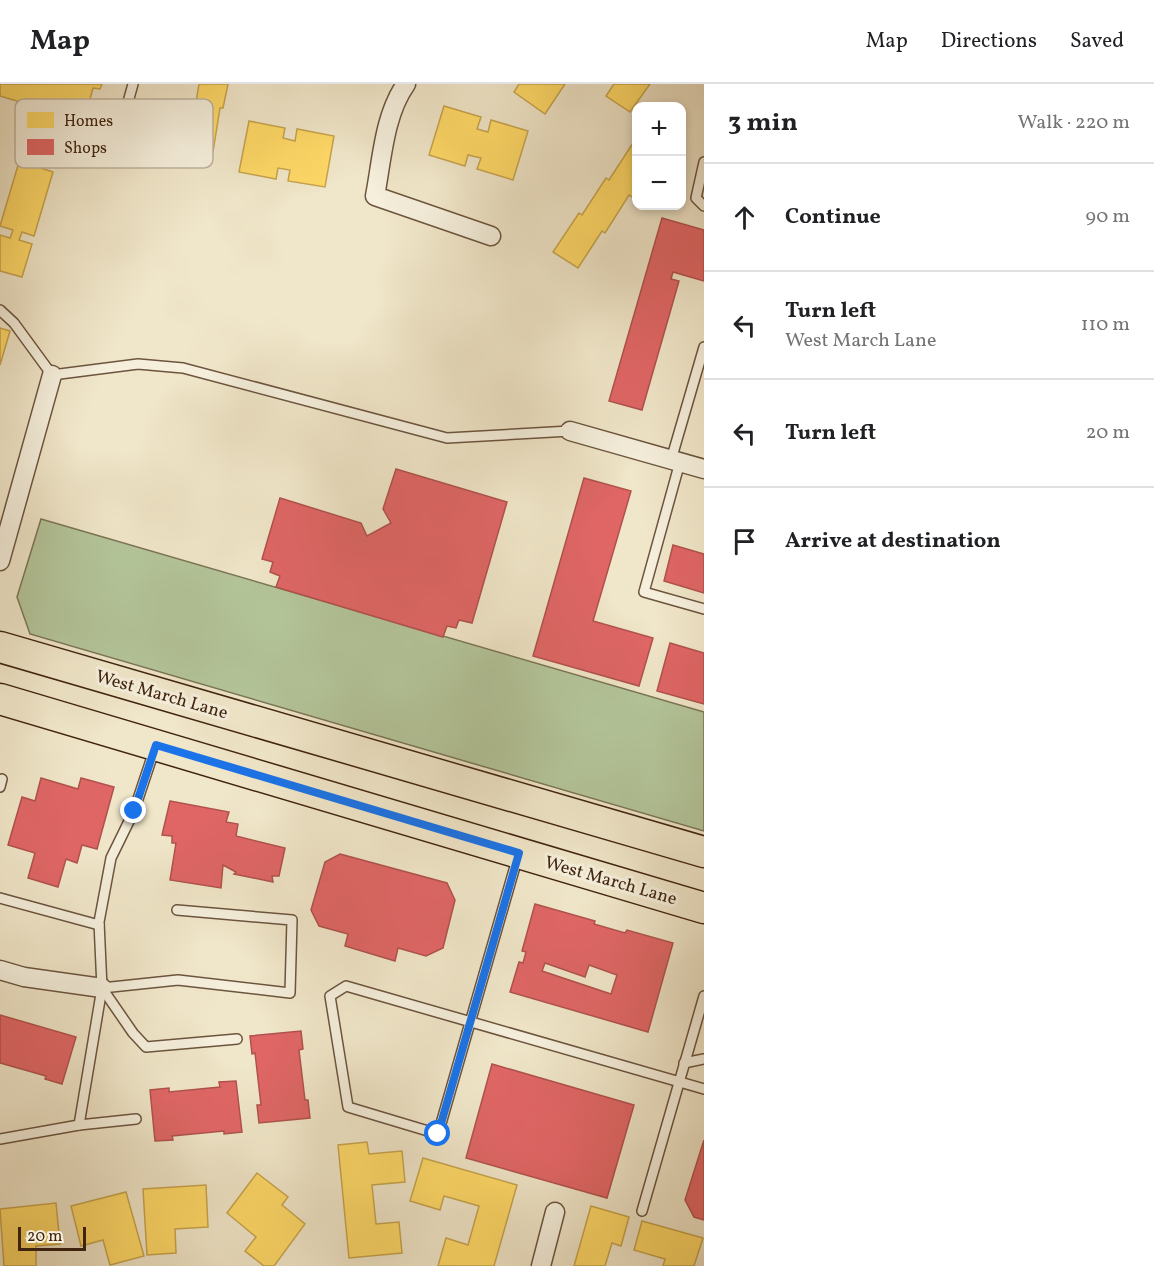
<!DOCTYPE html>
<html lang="en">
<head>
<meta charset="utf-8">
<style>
  body { margin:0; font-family:Vollkorn,serif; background:#f2f2f2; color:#202124 }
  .controls { position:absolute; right:18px; top:18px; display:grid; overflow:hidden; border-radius:12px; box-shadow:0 3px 9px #0003 }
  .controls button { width:54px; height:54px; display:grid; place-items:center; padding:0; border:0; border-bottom:2px solid #e0e0e0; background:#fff; color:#202124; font:30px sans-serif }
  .scale { position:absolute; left:18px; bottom:15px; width:68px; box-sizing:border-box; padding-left:6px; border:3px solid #40240f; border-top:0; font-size:16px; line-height:21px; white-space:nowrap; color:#40240f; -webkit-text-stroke:4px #f5efdc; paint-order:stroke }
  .stop { position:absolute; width:18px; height:18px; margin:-14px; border:4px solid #1a73e8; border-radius:50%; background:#fff }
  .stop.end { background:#1a73e8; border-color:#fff; box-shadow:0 2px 6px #0008 }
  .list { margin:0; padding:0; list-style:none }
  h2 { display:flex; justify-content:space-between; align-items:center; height:78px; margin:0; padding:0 24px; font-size:26px }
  h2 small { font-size:20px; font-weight:400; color:#757577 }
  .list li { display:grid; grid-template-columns:39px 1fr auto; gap:18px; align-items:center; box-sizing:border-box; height:108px; padding:0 24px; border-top:2px solid #e0e0e0 }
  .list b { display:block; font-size:22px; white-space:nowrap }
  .list p { margin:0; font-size:20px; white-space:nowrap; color:#757577 }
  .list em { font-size:20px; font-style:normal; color:#757577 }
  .icon { flex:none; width:33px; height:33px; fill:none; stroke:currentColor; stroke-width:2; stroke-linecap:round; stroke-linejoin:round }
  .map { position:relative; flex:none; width:704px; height:1182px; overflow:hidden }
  header { display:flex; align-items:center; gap:36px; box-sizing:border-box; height:84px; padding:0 30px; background:#fff; border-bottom:2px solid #e0e0e0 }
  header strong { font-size:28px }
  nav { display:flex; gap:33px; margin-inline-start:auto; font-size:21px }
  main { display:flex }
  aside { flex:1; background:#fff }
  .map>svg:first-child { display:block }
  .green { fill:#b4c69b; stroke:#7a7555; stroke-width:1.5 }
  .homes { fill:#ffd966; stroke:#c6a34c; stroke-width:1.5 }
  .shops { fill:#e06666; stroke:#b0524c; stroke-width:1.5; fill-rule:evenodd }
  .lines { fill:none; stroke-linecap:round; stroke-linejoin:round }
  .service-casing { stroke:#6c543e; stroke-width:12 }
  .minor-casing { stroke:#6c543e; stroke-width:21 }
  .primary-casing { stroke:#40240f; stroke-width:33 }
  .service { stroke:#f5efdc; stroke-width:9 }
  .minor { stroke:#f5efdc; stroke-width:18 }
  .primary { stroke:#f0e6c9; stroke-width:30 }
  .route { stroke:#1a73e8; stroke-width:8 }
  .labels { text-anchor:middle; stroke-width:6; stroke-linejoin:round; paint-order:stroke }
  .street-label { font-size:18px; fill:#40240f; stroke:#f5efdc }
  .key { fill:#f5efdc; stroke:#bfb29e; stroke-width:1.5 }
  .key-label { font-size:16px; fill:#40240f }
</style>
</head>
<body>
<header>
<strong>Map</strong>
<nav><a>Map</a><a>Directions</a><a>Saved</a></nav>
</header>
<main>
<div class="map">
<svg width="704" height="1182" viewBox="0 0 704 1182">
  <rect width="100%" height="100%" fill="#f0e6c9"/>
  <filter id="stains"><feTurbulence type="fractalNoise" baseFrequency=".00333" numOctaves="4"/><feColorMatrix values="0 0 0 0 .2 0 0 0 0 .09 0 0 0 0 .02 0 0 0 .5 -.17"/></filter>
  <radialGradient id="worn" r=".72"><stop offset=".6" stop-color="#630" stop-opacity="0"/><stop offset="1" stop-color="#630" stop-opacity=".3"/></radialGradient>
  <!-- green -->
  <polygon class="green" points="41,435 704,628 704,747 30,550 17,513"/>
  <!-- homes -->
  <g class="homes">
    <polygon points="0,0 102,0 100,5 93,4 84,37 0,12"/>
    <polygon points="199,0 228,0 223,24 220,24 213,68 185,63 192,18 196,18"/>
    <polygon points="519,0 565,0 545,30 514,8"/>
    <polygon points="614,0 650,0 630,28 606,12"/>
    <polygon points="444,22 481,33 477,45 488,48 491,36 528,47 513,96 477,85 481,74 468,71 465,82 429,71"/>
    <polygon points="32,37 65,47 55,80 43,76 41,84 53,88 34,152 22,148 19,156 32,160 22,193 0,187 0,151 10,154 13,146 0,142 19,78 32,81 34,74 21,71"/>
    <polygon points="249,37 285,44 283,54 295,57 297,45 334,52 325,103 288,97 290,86 278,84 276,95 239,88"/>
    <polygon points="633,59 636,61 636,107 632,113 629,111 605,149 602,147 578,184 553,168 579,129 582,131 606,94 609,96"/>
    <polygon points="0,244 10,247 0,281"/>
    <polygon points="367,1058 369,1070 402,1067 405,1098 372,1101 376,1140 399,1138 402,1169 349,1174 338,1061"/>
    <polygon points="423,1074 517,1101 494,1182 438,1182 446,1154 468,1161 479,1122 444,1112 440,1126 410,1117"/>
    <polygon points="257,1089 288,1113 282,1121 305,1140 274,1182 264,1182 245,1167 256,1153 227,1129"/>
    <polygon points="206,1101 208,1143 175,1145 176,1169 147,1171 143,1105"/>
    <polygon points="126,1108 144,1172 110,1181 103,1156 81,1162 71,1122"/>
    <polygon points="56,1119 60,1160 36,1162 36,1182 4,1182 0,1125"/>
    <polygon points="591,1122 629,1133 621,1162 612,1159 605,1182 574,1182"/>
    <polygon points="642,1137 703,1154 694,1182 663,1182 665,1175 634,1166"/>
  </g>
  <!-- shops -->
  <g class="shops">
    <polygon points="662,134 704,146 704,197 673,188 671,195 679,197 642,326 609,317"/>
    <polygon points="396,385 507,418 472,539 459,536 456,544 447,542 443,553 276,503 280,492 270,488 273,478 262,475 280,414 361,439 367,452 391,439 383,425"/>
    <polygon points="584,394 631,407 593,537 653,554 639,602 533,572"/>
    <polygon points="673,461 704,470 704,509 664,497"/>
    <polygon points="670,559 704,569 704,620 657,607"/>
    <polygon points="41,694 78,705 81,694 114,703 97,765 82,761 77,779 66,775 58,803 28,794 35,769 8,761 22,713 35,717"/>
    <polygon points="170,717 229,728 226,738 238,740 236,752 285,764 279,792 272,792 273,798 234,790 236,788 223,781 221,804 170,796 176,759 172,759 172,752 162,751"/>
    <polygon points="340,770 447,799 455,816 443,864 426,872 398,864 395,877 345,862 348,850 319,842 311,826 325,778"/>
    <path d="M535,820l60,17 -1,3 31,9 2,-3 46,13 -25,89 -138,-40 9,-30 4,1 3,-11 -4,-1zM545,879l40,14 4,-12 28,10 -6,19 -69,-23z"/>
    <polygon points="0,931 76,953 62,1000 45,995 46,992 0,979"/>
    <polygon points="301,947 303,965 299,966 305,1016 308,1016 310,1034 259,1039 257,1021 261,1021 255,969 252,970 250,952"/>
    <polygon points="492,980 634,1021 607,1114 466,1074"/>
    <polygon points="236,997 242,1048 224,1050 224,1047 172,1052 173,1056 155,1057 150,1006 169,1004 169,1008 220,1003 219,998"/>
    <polygon points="704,1056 704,1136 694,1133 685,1116"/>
  </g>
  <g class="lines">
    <defs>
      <g id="service">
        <polyline points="120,47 133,0"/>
        <polyline points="704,78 696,114 704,122"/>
        <polyline points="0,226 14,239 52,291 138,280 183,284 447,354 570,347"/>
        <polyline points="671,376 704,263"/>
        <polyline points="680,378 644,508 704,525"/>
        <polyline points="0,703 2,695"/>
        <polyline points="518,772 438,1050 348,1023 330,912 346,902 704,1005"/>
        <polyline points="0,814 99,841"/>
        <polyline points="102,904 178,896 290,909 292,836 177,826"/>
        <polyline points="102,904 133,949 146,963 237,955"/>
        <polyline points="684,979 704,975"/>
        <polyline points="79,1041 136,1035"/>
        <polyline points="0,1055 79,1041 102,904 99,838 111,774 134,727 155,664"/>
        <polyline points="642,1127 704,912"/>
      </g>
      <g id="minor">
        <path d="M406,0c-22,31 -24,76 -31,112l116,40"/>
        <polyline points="570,347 704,385"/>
        <polyline points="0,477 52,291"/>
        <polyline points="0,886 24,893 102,904"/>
        <polyline points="541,1182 555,1128"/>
      </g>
      <g id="primary">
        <polyline points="0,563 704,768"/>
        <polyline points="0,615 704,824"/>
      </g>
    </defs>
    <!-- service casing -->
    <use href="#service" class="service-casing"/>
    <!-- minor casing -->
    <use href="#minor" class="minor-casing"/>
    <!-- primary casing -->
    <use href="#primary" class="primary-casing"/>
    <!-- service -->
    <use href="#service" class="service"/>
    <!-- minor -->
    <use href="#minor" class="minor"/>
    <!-- primary -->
    <use href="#primary" class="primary"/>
  </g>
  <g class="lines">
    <!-- route -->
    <polyline class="route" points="134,727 156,661 519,769 438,1050"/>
  </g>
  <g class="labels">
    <!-- street labels -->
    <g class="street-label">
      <text transform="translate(162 610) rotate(16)" y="6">West March Lane</text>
      <text transform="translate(611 796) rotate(16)" y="6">West March Lane</text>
    </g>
  </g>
  <!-- legend -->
  <rect x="15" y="15" width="198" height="69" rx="9" class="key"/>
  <rect x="27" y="28" width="27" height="16" fill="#ffd966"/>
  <rect x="27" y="55" width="27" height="16" fill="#e06666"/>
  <g class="key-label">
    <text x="64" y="42">Homes</text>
    <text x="64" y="69">Shops</text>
  </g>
  <rect width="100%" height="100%" filter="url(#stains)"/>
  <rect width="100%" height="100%" fill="url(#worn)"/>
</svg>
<div class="controls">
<button>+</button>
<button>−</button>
</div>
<div class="scale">20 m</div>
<div class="stop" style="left:438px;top:1050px"></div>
<div class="stop end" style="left:134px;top:727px"></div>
</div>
<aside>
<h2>3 min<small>Walk · 220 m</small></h2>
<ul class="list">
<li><svg class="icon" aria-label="ahead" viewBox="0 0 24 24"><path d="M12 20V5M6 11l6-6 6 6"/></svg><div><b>Continue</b></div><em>90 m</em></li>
<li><svg class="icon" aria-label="left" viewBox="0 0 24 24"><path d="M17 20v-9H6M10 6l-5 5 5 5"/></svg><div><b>Turn left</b><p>West March Lane</p></div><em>110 m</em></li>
<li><svg class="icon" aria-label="left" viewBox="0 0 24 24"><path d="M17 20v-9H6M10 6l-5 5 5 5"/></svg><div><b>Turn left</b></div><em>20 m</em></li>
<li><svg class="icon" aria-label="arrive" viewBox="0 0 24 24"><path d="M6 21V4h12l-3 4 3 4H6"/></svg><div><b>Arrive at destination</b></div></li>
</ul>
</aside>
</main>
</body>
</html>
